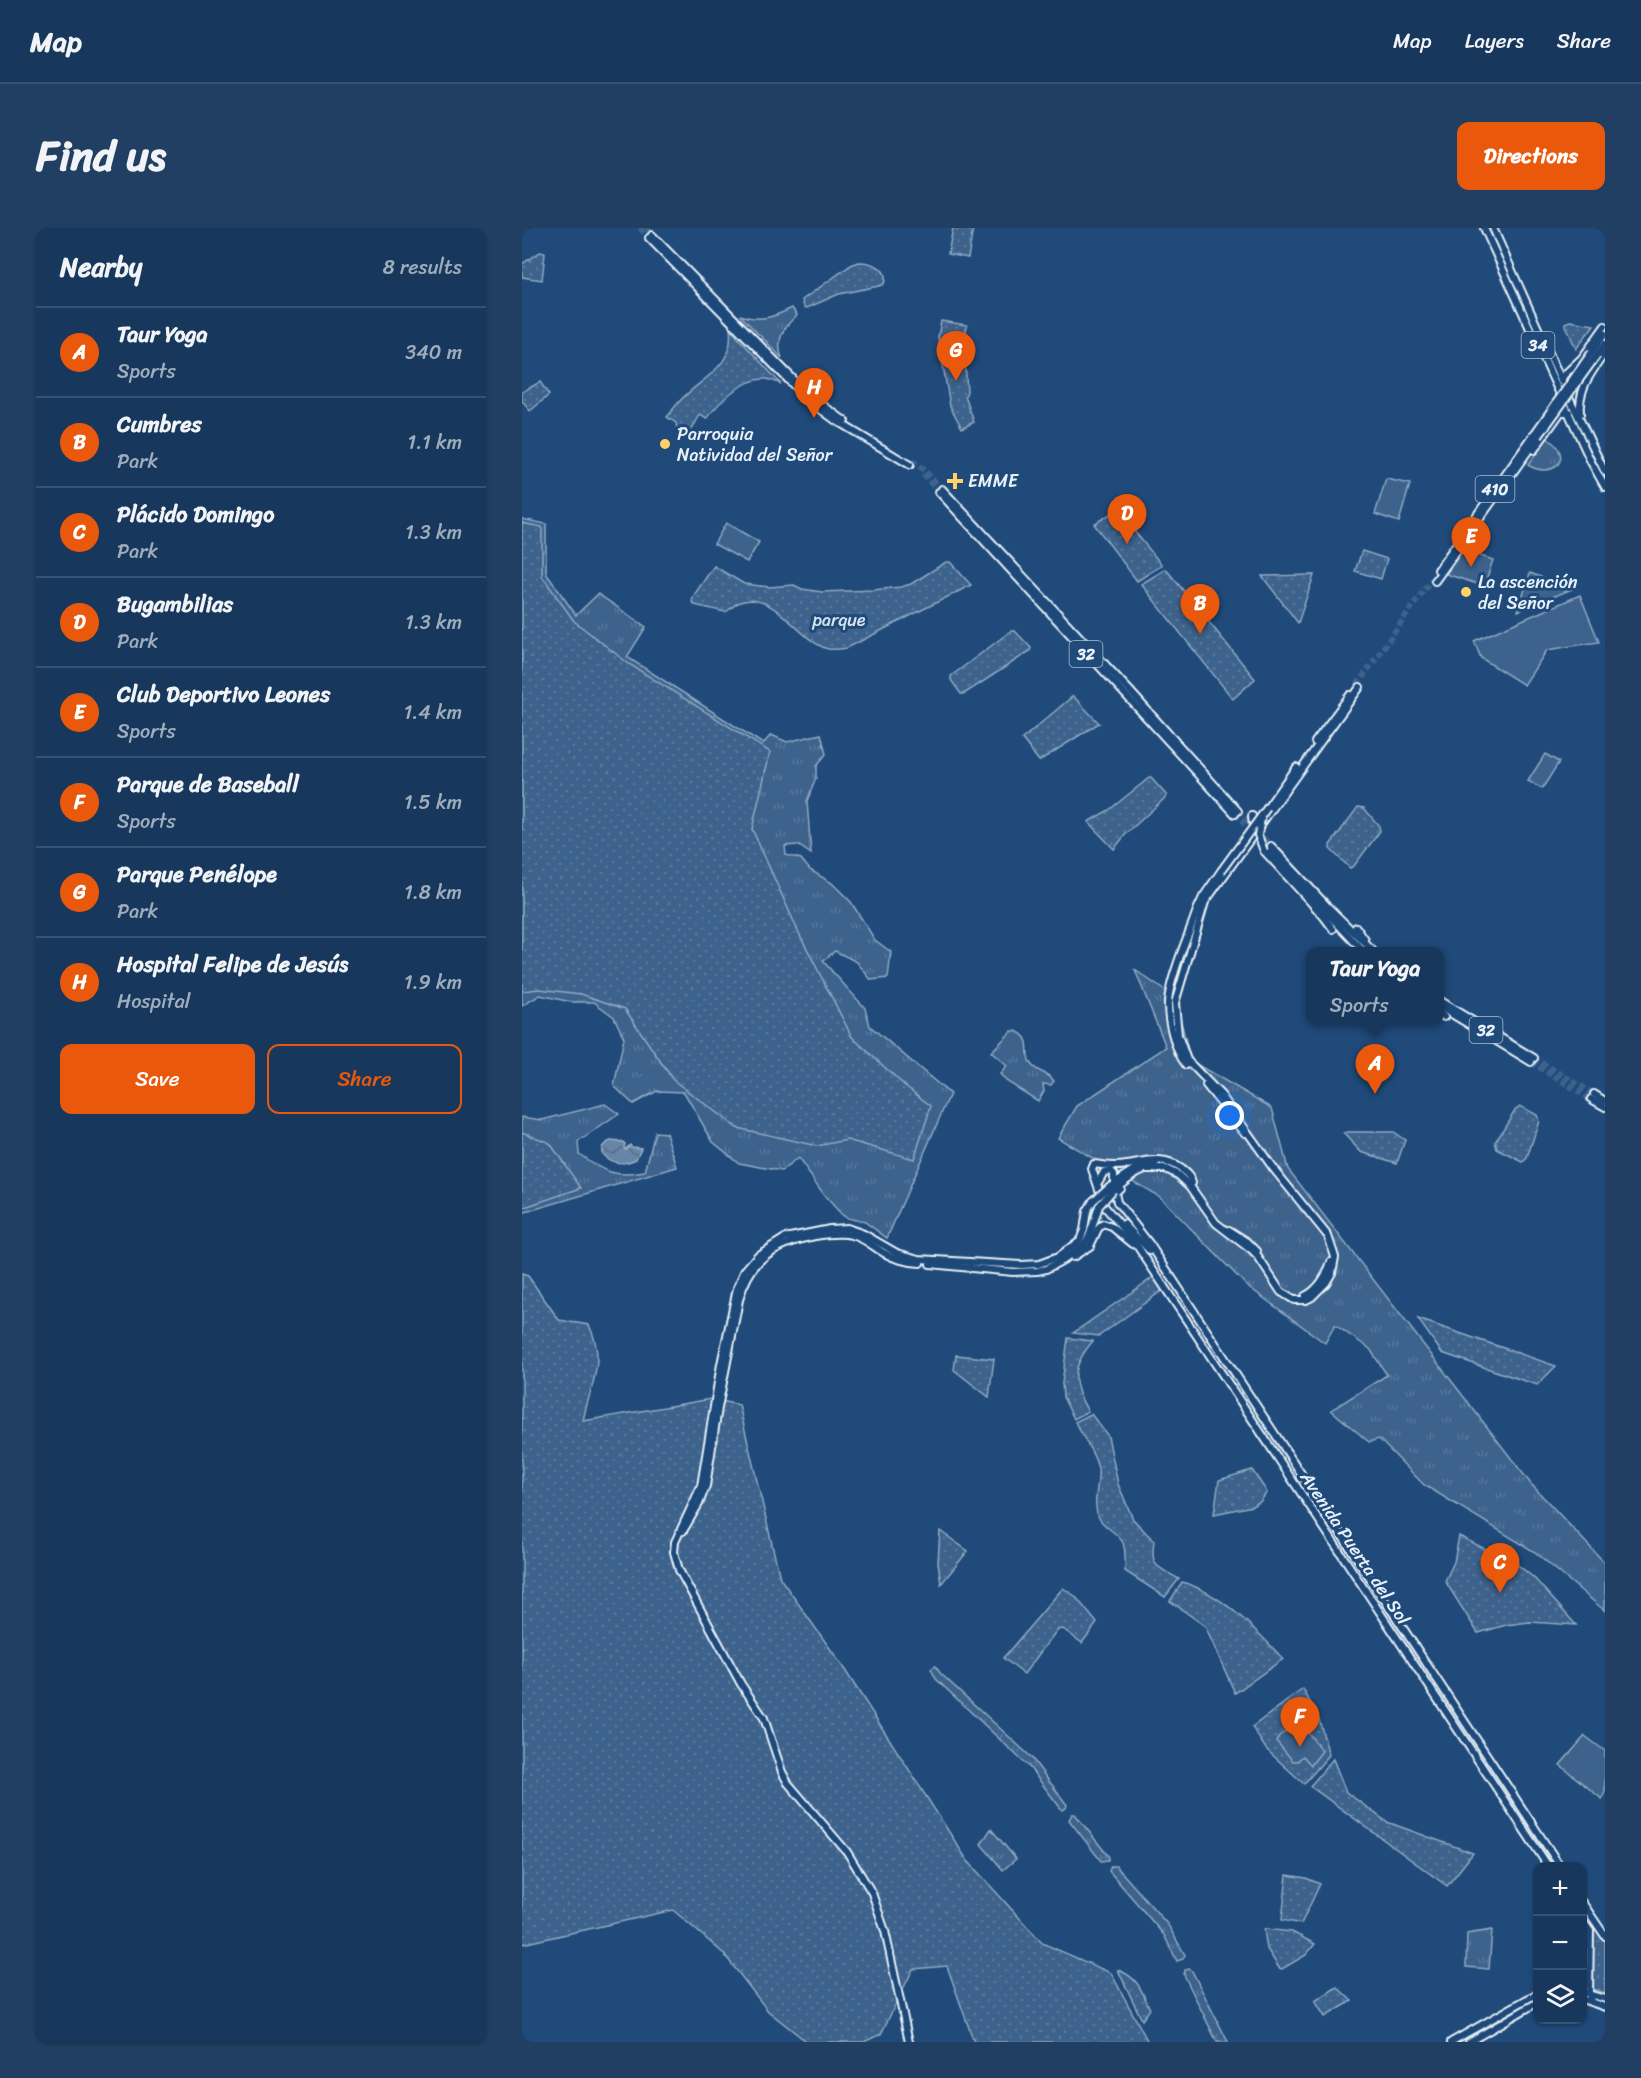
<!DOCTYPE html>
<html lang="en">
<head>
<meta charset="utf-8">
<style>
  body { margin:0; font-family:Sriracha,sans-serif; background:#203f62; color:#f1f3f6 }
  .controls { position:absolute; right:18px; bottom:18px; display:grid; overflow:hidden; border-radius:12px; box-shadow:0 2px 4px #0004 }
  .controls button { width:54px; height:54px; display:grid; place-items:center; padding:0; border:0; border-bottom:2px solid #365272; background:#17385c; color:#f1f3f6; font:30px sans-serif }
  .you { position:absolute; left:708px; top:888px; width:21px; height:21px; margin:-15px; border:4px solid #fff; border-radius:50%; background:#1a73e8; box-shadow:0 0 0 9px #1a73e833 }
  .badge { display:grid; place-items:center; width:39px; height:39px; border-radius:50%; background:#ea580c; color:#fff; font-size:20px; font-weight:700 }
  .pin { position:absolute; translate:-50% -50px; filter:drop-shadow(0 2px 3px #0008) }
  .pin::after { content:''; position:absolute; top:32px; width:21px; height:18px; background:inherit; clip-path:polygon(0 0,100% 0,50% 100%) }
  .popup { position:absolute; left:784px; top:719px; width:138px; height:78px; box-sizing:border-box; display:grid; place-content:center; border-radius:12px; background:#17385c; filter:drop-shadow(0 2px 4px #0005); font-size:20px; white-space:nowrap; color:#9eacbb }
  .popup b { font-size:22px; color:#f1f3f6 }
  .popup::after { content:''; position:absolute; left:50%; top:100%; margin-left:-12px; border:12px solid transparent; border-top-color:#17385c }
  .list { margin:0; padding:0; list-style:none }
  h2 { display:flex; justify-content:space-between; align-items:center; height:78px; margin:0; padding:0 24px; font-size:26px }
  h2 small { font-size:20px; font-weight:400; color:#9eacbb }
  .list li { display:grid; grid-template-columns:39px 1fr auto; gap:18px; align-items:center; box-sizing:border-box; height:90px; padding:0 24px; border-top:2px solid #365272 }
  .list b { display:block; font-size:22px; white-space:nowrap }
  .list p { margin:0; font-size:20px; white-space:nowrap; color:#9eacbb }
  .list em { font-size:20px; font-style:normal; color:#9eacbb }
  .actions { display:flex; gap:12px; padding:18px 24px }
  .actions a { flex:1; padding:14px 0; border:2px solid #ea580c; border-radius:12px; text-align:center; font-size:21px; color:#ea580c }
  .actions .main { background:#ea580c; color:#fff }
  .icon { flex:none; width:33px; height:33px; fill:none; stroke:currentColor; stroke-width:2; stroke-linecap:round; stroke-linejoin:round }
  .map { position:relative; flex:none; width:1083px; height:1814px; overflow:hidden; border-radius:12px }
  header { display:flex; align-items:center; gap:36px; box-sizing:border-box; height:84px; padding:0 30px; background:#17385c; border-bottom:2px solid #365272 }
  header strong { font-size:28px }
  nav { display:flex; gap:33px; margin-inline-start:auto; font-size:21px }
  .intro { display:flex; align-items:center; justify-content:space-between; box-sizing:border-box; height:144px; padding:0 36px }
  h1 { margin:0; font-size:42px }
  .button { padding:15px 27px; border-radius:12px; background:#ea580c; color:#fff; font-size:21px; font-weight:700 }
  main { display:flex; gap:36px; padding:0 36px }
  aside { flex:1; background:#17385c; border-radius:12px; box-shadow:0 2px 4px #0004 }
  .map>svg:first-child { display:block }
  .grass { fill:url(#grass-tufts); stroke:#92aac2; stroke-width:1.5 }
  .park { fill:url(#park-dots); stroke:#92aac2; stroke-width:1.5 }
  .garden { fill:#3c628c; stroke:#92aac2; stroke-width:1.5 }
  .water { fill:url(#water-waves); stroke:#9ab0c7; stroke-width:1.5 }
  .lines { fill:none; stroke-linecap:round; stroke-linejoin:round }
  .major-tunnel { stroke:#3d638d; stroke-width:6; stroke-dasharray:6 3; stroke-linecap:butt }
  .major-casing { stroke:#e8f1f8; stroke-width:10 }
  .major { stroke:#1f4a7a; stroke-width:6 }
  .major-bridge-casing { stroke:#e8f1f8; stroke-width:10; stroke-linecap:butt }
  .major-bridge { stroke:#1f4a7a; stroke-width:6 }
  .poi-dot { fill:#ffd166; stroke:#1f4a7a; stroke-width:2 }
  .labels { text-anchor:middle; stroke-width:6; stroke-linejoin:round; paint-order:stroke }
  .shield { fill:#1f4a7a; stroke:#acbfd2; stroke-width:1.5 }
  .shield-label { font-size:16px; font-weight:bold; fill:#e8f1f8 }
  .poi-label { font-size:18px; fill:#e8f1f8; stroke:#1f4a7a; text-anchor:start }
  .park-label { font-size:18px; fill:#d7e3ed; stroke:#1f4a7a }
  .street-label { font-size:18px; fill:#e8f1f8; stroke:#1f4a7a }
</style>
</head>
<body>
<header>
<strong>Map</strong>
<nav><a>Map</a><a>Layers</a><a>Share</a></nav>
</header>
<div class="intro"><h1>Find us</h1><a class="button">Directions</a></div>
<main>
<aside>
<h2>Nearby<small>8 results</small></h2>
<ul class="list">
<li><span class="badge">A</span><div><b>Taur Yoga</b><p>Sports</p></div><em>340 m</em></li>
<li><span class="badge">B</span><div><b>Cumbres</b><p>Park</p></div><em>1.1 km</em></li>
<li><span class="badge">C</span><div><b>Plácido Domingo</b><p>Park</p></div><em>1.3 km</em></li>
<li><span class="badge">D</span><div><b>Bugambilias</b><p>Park</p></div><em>1.3 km</em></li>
<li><span class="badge">E</span><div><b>Club Deportivo Leones</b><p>Sports</p></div><em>1.4 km</em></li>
<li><span class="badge">F</span><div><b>Parque de Baseball</b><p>Sports</p></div><em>1.5 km</em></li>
<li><span class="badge">G</span><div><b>Parque Penélope</b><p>Park</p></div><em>1.8 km</em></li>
<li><span class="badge">H</span><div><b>Hospital Felipe de Jesús</b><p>Hospital</p></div><em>1.9 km</em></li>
</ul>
<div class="actions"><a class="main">Save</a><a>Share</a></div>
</aside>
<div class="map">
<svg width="1083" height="1814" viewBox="0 0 1083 1814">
  <defs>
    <pattern id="grass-tufts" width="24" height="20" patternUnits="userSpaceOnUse" patternTransform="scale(1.5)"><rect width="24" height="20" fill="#3c628c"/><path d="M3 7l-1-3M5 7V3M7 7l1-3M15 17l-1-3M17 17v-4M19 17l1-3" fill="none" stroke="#58799d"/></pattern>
    <pattern id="park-dots" width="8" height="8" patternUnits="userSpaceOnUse" patternTransform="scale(1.5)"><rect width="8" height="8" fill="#3c628c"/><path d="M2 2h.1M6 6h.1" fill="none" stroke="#58799d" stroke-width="1.8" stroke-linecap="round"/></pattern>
    <pattern id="water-waves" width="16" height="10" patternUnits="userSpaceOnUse" patternTransform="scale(1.5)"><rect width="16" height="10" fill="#6685a7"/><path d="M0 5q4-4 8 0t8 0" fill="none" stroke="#596d82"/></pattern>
  </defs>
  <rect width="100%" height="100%" fill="#1f4a7a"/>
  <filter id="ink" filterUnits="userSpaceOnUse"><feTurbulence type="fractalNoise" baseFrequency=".0167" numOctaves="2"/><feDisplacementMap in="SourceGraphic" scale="12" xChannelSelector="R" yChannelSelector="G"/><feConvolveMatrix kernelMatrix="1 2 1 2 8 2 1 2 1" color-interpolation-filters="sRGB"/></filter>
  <g filter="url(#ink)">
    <!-- grass -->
    <g class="grass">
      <path d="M270,80l5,7c-13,12 -22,24 -15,43l-42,-43c20,7 34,2 52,-7z"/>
      <path d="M1025,210c30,20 5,42 -19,27z"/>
      <polygon points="0,291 24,296 24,345 54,387 76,366 124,399 105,429 241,516 249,507 265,514 299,506 304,526 294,538 294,550 285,573 289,626 276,617 263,618 264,627 279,631 288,642 310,655 329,674 353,712 369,724 366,750 349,752 335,734 313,723 301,733 343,780 348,798 428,866 365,1010 343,994 325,990 320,987 303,968 276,930 260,943 217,935 191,914 162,864 135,863 111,876 92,858 102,810 92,789 72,774 49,774 18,767 0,778"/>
      <polygon points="613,742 653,770 669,833 750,880 766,941 1009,1256 1083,1335 1083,1383 1013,1324 902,1257 857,1211 847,1214 809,1182 865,1147 848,1121 813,1097 803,1115 724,1057 638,969 536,910 555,878 644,819"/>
      <path d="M490,803h4c19,8 7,23 15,33 6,9 17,8 23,17l-3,4 -8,-1 1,7 -6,10 -32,-20 -6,-7 7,-8 -16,-14z"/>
      <path d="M83,876l14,10 -41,28 1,12c25,18 35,24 66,18l10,-40 11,1 11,34 -155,46v-96l20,3z"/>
      <polygon points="413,1438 419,1446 509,1529 545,1577 544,1580 540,1582 508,1540 414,1451 409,1441"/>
      <polygon points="550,1586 553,1586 587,1629 586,1632 579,1633 547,1592"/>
      <polygon points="469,1601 494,1631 481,1642 459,1616"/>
      <polygon points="589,1638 594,1638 646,1697 663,1727 661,1731 655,1733 642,1707 587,1643"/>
      <polygon points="970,1702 967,1741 944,1739 945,1706"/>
      <polygon points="667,1741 670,1743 706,1814 695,1814 662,1747 663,1742"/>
    </g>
    <!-- park -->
    <g class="park">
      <polygon points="431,0 451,0 446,30 426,26"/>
      <polygon points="18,24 23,25 20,52 0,49 0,36"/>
      <path d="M337,34c12,0 31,6 25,22l-5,2 -40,8 -32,14 -3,-1 -2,-7 49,-35z"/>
      <polygon points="419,93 445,97 442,113 445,164 443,168 452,194 440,200 428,178 416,109"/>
      <polygon points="1048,93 1072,97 1054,121 1043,95"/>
      <path d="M208,101l51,55c-4,-2 -9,-4 -14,-5 -23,-2 -48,22 -60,40l-7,-4 -12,21 -11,-7 -1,-6 -9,-6c4,-5 8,-11 12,-15 22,-25 56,-34 51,-73z"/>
      <polygon points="18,154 27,167 8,183 0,173 0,164"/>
      <polygon points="595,282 640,337 615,353 572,296"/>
      <polygon points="0,295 20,299 20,348 52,393 107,436 248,524 230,601 277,705 330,809 382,857 409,878 392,931 325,912 295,918 215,900 151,852 103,781 59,766 17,761 0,763"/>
      <polygon points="840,323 865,331 859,351 833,343"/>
      <path d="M424,334h4l21,23 -124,63c-6,1 -12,2 -19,1 -28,-7 -53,-59 -88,-47 -6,2 -9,8 -15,10l-30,-7 -3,-3 2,-7 20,-29 30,18 25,3 25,-2 8,4 20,3 51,-2 28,-3 10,-3z"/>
      <polygon points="644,341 733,451 711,471 619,356"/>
      <polygon points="792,347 776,395 740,348"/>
      <polygon points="489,403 493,403 509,420 508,423 442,466 439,466 429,452 429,448"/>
      <polygon points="551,468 577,495 517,533 500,511"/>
      <polygon points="627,550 629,550 645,568 604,606 592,621 566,594 587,582"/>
      <polygon points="836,579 842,580 857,598 858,603 832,638 828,640 808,621 808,617"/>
      <polygon points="998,878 1015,887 1017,893 1005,930 1001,934 975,921 973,914 993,882"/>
      <polygon points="0,904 28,915 59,960 0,980"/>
      <polygon points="826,904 871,904 883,912 875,935 839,924 821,905"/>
      <path d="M0,1046l6,2 31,44 30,5c18,37 1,60 -6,96l128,-22 28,6 41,173 61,86 126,196 75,83 69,30 37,69h-174l-27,-76 -34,3 -32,65 -17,8h-57l-39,-31 -44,-57 -51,-44 -151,34z"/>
      <polygon points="633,1048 642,1061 577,1108 551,1105"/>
      <polygon points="896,1091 1034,1138 1015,1157 920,1125"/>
      <path d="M546,1110l25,3c-22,25 -22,43 -5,70l-14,8 -11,-22 -1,-14z"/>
      <polygon points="434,1127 472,1131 467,1169 432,1142"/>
      <path d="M569,1186l17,22 10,48 15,35 21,22c-4,27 3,25 25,38l-14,18 -40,-26c0,-9 1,-21 -2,-28 -6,-12 -20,-15 -25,-27 -6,-16 2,-32 0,-47 -3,-16 -15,-32 -23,-47z"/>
      <polygon points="730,1242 745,1264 738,1274 730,1278 692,1286 697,1252"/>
      <polygon points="418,1303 446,1323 419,1356 416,1334"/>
      <polygon points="937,1308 997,1338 1012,1350 1054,1397 1007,1394 984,1397 956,1405 923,1353 932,1334"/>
      <path d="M660,1354c39,11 75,48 101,77l-48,34 -30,-67 -35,-25z"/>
      <polygon points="541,1360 553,1368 575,1395 560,1415 541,1401 535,1402 502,1446 481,1430"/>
      <polygon points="781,1461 797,1491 807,1527 782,1556 744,1521 730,1499"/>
      <polygon points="811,1531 824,1564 865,1594 951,1625 925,1658 788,1558"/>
      <polygon points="765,1647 784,1650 798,1656 779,1696 760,1692"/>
      <polygon points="742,1701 770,1704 793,1716 784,1727 760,1741 757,1740 745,1721"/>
      <polygon points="1074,1701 1083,1710 1083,1765 1070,1761 1072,1703"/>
      <path d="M596,1742c21,8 23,20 32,39l-8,11z"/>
      <polygon points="815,1759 830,1773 803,1789 793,1773"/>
    </g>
    <!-- garden -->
    <g class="garden">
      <polygon points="864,251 888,256 877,294 853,286"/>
      <polygon points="204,295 237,314 225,334 192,316"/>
      <polygon points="941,322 971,332 962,358 924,346"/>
      <polygon points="1008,345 1050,361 996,383"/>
      <polygon points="1058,367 1077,414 1025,422 1002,457 959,430 952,413"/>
      <polygon points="1023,526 1037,534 1020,561 1006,553"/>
      <polygon points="773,1497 788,1507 800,1523 789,1537 781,1528 775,1533 771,1533 754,1513 757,1508"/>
      <polygon points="1063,1508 1083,1523 1083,1564 1080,1571 1038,1537"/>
    </g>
    <!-- water -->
    <path class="water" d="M88,913l13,1 2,2 -1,4 2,1 4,-4 2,2 9,1 -5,11c-13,6 -24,6 -34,-5 -1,-9 2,-9 8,-13z"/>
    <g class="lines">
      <!-- major-tunnel -->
      <g class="major-tunnel">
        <polyline points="118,0 127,10"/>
        <polyline points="124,0 130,7"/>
        <polyline points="390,233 403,243 420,261"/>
        <polyline points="401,246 417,264"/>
        <polyline points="835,457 910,351"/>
        <polyline points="716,583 749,618"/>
        <polyline points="713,586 731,605"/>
        <polyline points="1012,830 1072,866"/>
        <polyline points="1009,834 1069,871"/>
      </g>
      <defs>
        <g id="major">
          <polyline points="962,0 1069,234 1083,259"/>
          <polyline points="971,0 1045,165 1083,244"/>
          <polyline points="130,7 288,168 323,193"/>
          <polyline points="127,10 286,172 313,192 388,237"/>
          <polyline points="1070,124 1083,106"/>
          <polyline points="1075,127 1083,116"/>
          <polyline points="1039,153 1042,147 1060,130 1083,98"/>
          <path d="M1058,186c-2,-26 11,-41 25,-61"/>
          <polyline points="1012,222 1039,184 1047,184"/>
          <polyline points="420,261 608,463 716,583"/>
          <polyline points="417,264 713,586"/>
          <polyline points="916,342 1013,205"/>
          <polyline points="913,353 1017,208"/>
          <polyline points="793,514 828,467"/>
          <polyline points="745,580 774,539"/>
          <polyline points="730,588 731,601"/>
          <polyline points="749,618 806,679 852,724"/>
          <polyline points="746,622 842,724"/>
          <polyline points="742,623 802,689 811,701"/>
          <polyline points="834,699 843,712"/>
          <polyline points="918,773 1012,830"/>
          <polyline points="918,779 1009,834"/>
          <polyline points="918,785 922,789"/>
          <path d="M664,837c-12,-15 -21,-52 -17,-71 5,-28 19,-57 28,-84l6,-13 18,-26"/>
          <polyline points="684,857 723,905"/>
          <polyline points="1072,866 1083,873"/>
          <polyline points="1069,871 1083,879"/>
          <polyline points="577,953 582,944 589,943 592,946 592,955"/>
          <path d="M670,955c-1,-6 -6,-10 -11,-14 -18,-13 -34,-7 -54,-4 -10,2 -22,1 -33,-1l-2,5 13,38 29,34 414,625"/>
          <polyline points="588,958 615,940 633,936"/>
          <polyline points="598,960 593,965 595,974 627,1015 1038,1638"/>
          <polyline points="591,962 612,946 623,941 644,941 656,947 668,958 694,995 729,1022 736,1029 759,1064 772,1072 784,1072 790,1069 804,1055 810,1045 813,1029 806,1008 751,940 699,867 665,832 656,807 653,775 683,674 838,459"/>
          <polyline points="602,996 628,1023"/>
          <polyline points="707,1002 726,1014 735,1023"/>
          <polyline points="551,1029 568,1018 576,1001 581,996 590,999 611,1016"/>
          <polyline points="408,1036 491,1044 515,1043 524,1041 541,1032 563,1015 568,1006 577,978"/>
          <path d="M783,1068c13,-6 22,-21 26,-34"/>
          <path d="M161,1303l16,-27 7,-18 12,-78 21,-108c11,-42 36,-56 76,-64 12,-2 25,-4 37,-1 12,3 22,12 32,18 11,6 23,9 36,10"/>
          <polyline points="1060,1674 1083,1708"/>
          <polyline points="1060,1692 1068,1703 1067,1766 1069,1774"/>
          <polyline points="1060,1764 1083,1771"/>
          <polyline points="1060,1771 1083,1779"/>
          <polyline points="387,1814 363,1703 350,1665 325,1624 266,1555 260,1544 242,1490 219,1456 157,1342 152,1324 153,1314 179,1258 199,1136 215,1060 223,1042 236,1027 263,1010 308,1001 325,1000 342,1006 375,1025 397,1031 499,1037 517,1036 536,1029 558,1012 562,1002 565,983 571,973"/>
          <polyline points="929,1814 1016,1765"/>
          <polyline points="947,1814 1016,1774"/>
        </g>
      </defs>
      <!-- major casing -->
      <use href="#major" class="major-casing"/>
      <!-- major -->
      <use href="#major" class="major"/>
      <defs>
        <g id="major-bridge">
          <polyline points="1013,205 1070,124"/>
          <polyline points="1017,208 1075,127"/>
          <polyline points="739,591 736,607 742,623"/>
          <polyline points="699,643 745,580"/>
          <polyline points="571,973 588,958"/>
          <polyline points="577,978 591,962"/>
        </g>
      </defs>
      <!-- major-bridge casing -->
      <use href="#major-bridge" class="major-bridge-casing"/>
      <!-- major-bridge -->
      <use href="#major-bridge" class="major-bridge"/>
    </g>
  </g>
  <!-- markers -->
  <g class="poi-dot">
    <circle cx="143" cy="216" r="6"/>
    <path d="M430 244h6v6h6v6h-6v6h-6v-6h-6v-6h6z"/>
    <circle cx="944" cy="364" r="6"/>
  </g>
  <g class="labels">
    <!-- shield labels -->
    <g class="shield">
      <rect x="999.5" y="104" width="33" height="26" rx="4.5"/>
      <rect x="953.5" y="248" width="39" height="26" rx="4.5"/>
      <rect x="547.5" y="413" width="33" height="26" rx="4.5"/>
      <rect x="947.5" y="789" width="33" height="26" rx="4.5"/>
    </g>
    <g class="shield-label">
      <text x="1016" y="123">34</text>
      <text x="973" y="267">410</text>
      <text x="564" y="432">32</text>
      <text x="964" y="808">32</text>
    </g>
    <!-- poi labels -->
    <g class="poi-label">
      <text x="155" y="212">Parroquia<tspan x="155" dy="21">Natividad del Señor</tspan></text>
      <text x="446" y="259">EMME</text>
      <text x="956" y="360">La ascención<tspan x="956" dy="21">del Señor</tspan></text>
    </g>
    <!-- park labels -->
    <g class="park-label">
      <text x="317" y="398">parque</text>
    </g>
    <!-- street labels -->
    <g class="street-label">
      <text transform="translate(833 1320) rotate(56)" y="6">Avenida Puerta del Sol</text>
    </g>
  </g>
</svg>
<div class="controls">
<button>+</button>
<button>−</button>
<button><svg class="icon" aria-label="layers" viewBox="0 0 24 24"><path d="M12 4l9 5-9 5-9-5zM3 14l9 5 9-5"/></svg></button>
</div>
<div class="you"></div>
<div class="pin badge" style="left:853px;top:866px">A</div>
<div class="popup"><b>Taur Yoga</b>Sports</div>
<div class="pin badge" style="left:678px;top:406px">B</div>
<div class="pin badge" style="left:978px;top:1365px">C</div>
<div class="pin badge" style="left:605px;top:316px">D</div>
<div class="pin badge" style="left:949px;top:339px">E</div>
<div class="pin badge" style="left:778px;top:1519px">F</div>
<div class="pin badge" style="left:434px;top:153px">G</div>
<div class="pin badge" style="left:292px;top:190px">H</div>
</div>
</main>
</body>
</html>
